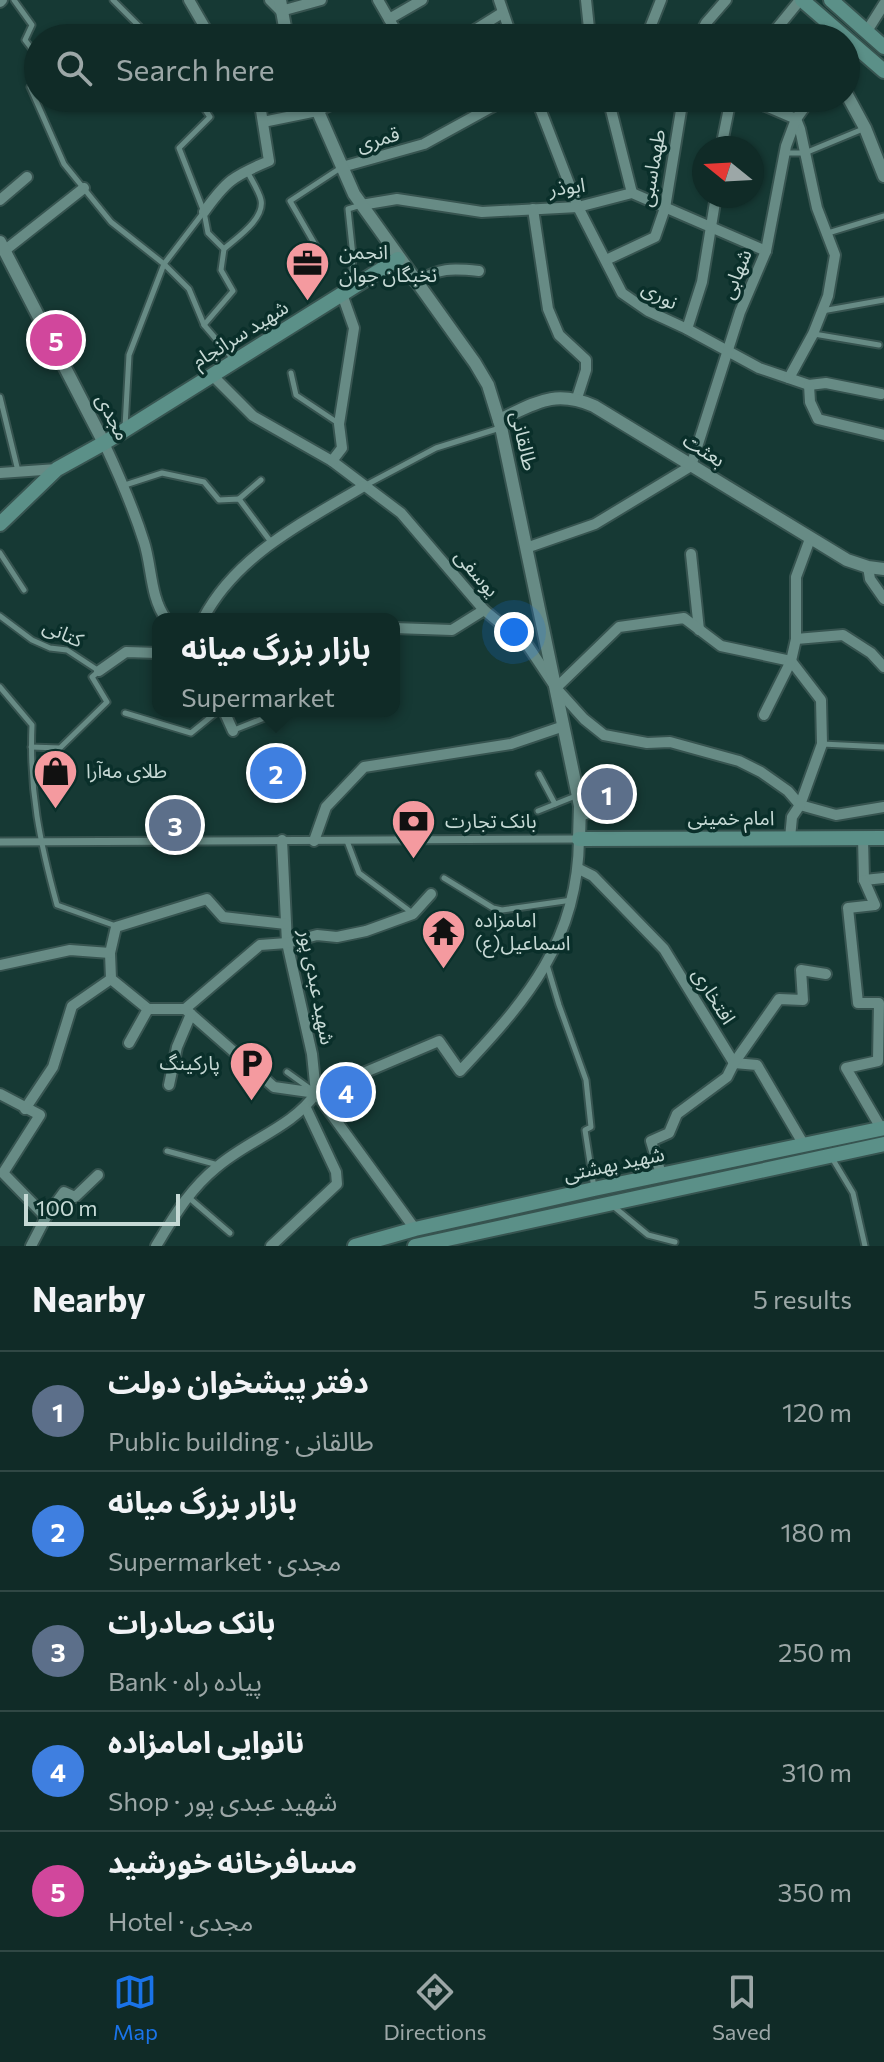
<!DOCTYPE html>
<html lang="en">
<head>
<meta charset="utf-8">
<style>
  body { margin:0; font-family:Commissioner,"Noto Sans Arabic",sans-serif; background:#19332f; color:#f1f3f6 }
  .compass { position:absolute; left:692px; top:136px; width:72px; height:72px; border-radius:50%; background:#102b27; box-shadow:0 2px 6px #0004; rotate:288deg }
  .scale { position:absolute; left:24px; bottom:20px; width:156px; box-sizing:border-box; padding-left:8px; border:4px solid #c6d9d5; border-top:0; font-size:22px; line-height:28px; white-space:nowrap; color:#c6d9d5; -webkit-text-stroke:6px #0a2f2a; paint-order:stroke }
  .you { position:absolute; left:514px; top:632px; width:28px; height:28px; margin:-20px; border:6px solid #fff; border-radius:50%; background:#1a73e8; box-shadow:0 0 0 12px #1a73e833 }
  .badge { display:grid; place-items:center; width:52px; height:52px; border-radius:50%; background:#1a73e8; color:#fff; font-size:26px; font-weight:700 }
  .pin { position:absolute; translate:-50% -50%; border:4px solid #fff; box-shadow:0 2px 8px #0006 }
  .popup { position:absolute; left:152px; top:613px; width:248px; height:104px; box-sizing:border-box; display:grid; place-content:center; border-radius:16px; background:#102b27; filter:drop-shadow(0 2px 6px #0005); font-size:26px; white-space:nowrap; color:#9ca7a7 }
  .popup b { font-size:30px; color:#f1f3f6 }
  .popup::after { content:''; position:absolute; left:50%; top:100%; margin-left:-16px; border:16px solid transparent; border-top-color:#102b27 }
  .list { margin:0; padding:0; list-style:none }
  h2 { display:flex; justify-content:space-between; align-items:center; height:104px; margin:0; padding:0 32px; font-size:34px }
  h2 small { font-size:26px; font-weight:400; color:#9ca7a7 }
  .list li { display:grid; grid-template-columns:52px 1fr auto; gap:24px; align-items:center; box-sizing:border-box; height:120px; padding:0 32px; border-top:2px solid #304744 }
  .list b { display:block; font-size:30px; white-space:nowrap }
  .list p { margin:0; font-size:26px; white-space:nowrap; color:#9ca7a7 }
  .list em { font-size:26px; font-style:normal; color:#9ca7a7 }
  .icon { flex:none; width:44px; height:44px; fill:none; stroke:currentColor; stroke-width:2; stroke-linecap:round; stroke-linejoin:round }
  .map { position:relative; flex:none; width:884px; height:1246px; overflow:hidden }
  .search { position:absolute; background:#102b27; box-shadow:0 2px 6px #0004; left:24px; right:24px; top:24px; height:88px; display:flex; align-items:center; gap:20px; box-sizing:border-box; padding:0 28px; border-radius:44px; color:#9ca7a7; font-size:30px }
  .sheet { height:704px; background:#102b27 }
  nav { display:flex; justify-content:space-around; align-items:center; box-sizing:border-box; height:112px; border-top:2px solid #304744; background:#102b27; font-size:22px; color:#9ca7a7 }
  nav a { display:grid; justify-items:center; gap:4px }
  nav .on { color:#1a73e8 }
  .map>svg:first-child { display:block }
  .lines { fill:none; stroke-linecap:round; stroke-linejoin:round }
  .service-casing { stroke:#375450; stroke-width:9 }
  .pedestrian-casing { stroke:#375450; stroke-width:11 }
  .minor-casing { stroke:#375450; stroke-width:14 }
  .tertiary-casing { stroke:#375450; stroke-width:16 }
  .secondary-casing { stroke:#375450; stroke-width:18 }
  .service { stroke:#678b85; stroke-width:5 }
  .pedestrian { stroke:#678b85; stroke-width:7 }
  .minor { stroke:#678b85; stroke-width:10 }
  .tertiary { stroke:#678b85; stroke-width:12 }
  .secondary { stroke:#5b9088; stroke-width:14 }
  .labels { text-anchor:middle; stroke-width:7; stroke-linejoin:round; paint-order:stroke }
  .street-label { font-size:20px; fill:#c6d9d5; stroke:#0a2f2a }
  .poi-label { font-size:20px; fill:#c6d9d5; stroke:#0a2f2a; text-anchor:start }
</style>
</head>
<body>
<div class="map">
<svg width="884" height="1246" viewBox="0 0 884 1246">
  <rect width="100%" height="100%" fill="#163934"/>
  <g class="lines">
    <defs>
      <g id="service">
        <polyline points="14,0 32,25 25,40 38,57"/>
        <polyline points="113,0 151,38"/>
        <polyline points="38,77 30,87 64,164 111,222 164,264 189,289 204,325 234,360"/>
        <polyline points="197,98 210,117 179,148 204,212 208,233 224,249 221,270 233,291 204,325"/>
        <polyline points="785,153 805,153 863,129"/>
        <polyline points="828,233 884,216"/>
        <path d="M224,249c12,-11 41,-30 37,-49 -2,-9 -10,-21 -14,-29"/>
        <polyline points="321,270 317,248 290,201 342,167"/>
        <polyline points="351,284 353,256 348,209 361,205"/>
        <polyline points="822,311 884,300"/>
        <polyline points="814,334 879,345"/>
        <polyline points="291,373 296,395 338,423"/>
        <polyline points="0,397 18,471"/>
        <polyline points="125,427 129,355 164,264 203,213"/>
        <polyline points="125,485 162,473 204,482 219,500 239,499 271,542"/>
        <polyline points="366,485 436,448 500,428"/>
        <polyline points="239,499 261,480"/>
        <polyline points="0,553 24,590"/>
        <polyline points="0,616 32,640 50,648 67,650 99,671 92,677 107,702 60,748 31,747"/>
        <path d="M0,687l32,38c-3,65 8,118 25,180l59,21"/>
        <polyline points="125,713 191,733 218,711"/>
        <polyline points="234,730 282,711"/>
        <polyline points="822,744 884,747"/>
        <polyline points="539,774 555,804"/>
        <polyline points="538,811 578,795"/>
        <polyline points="581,818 630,802"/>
        <polyline points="347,841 359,873 411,912"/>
        <polyline points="444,878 493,908 502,910 572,900"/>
        <polyline points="547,965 559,1005 586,1080 591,1127 585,1130 594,1188"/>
        <polyline points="287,1072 312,1090"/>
        <polyline points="167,1151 218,1165"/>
        <polyline points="832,1158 853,1193 865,1246"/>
        <polyline points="187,1196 230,1233"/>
        <polyline points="613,1206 648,1235 675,1242"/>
      </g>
      <polyline id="pedestrian" points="0,842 579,839"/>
      <g id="minor">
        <polyline points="189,0 211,38"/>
        <polyline points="270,0 281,11 321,0"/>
        <polyline points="378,0 400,38"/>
        <polyline points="499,0 512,38"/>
        <polyline points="586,0 590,38"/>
        <polyline points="0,2 2,0"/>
        <polyline points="389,19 422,0"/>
        <polyline points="587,28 608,38"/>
        <polyline points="867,31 884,4"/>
        <polyline points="462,38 502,13"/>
        <polyline points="646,38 661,0"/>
        <polyline points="698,38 706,23 726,0"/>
        <polyline points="769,38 800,0"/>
        <polyline points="536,98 578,207 622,293 648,311 687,329 759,368 809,385 826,383 881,394"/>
        <polyline points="608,98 632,193"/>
        <polyline points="650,98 654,99"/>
        <polyline points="747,98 796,119 800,129 817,208 835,255 828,296 813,334 789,378"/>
        <polyline points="263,122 317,111 346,98"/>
        <polyline points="721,148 731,98"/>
        <polyline points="342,167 424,144 508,98"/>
        <polyline points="0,200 27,177"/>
        <polyline points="361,205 397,199 482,212 578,207 632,193 766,251"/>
        <polyline points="533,209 548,309 559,335 586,360 586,370 577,398"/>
        <path d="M204,212c22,-31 29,-36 65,-51l-10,-63"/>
        <polyline points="4,251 84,188"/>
        <polyline points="606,260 655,237 665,208 683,98"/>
        <path d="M415,282c26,-14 35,-14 64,-11"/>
        <polyline points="687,329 702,282 716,196"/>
        <polyline points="212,375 253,416 332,461 401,513 484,610 528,646 556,688 584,719 604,735 647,743 670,742 739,761 761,772 788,791 800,805 836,815 884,807"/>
        <polyline points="809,385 810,402 818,419 884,435"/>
        <path d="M104,443c15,32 29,64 40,99 8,25 6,55 22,77"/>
        <polyline points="332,461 342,448 339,424 354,328 342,294"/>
        <polyline points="0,473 57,469"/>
        <polyline points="526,548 595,524 691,466 740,312 766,251 786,146 796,119 811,98"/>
        <polyline points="691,554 699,630"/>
        <polyline points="868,567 870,579 884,599"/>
        <path d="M203,619c33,-64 101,-97 161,-133"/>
        <polyline points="394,628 452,630 484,610"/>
        <polyline points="796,639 843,635 871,653 884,667"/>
        <polyline points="99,671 126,652 158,653"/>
        <polyline points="556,688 619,627 684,618 721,646 791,661 821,700 822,744 800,805 792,817 790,838"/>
        <polyline points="224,711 233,731"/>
        <polyline points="764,715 791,661 796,639 796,577 810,539"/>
        <polyline points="863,838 864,880 884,878"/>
        <polyline points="282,840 287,943 312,1054 316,1093 415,1229"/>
        <polyline points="314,841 326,807 364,767 511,744 564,726"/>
        <polyline points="579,869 593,876 664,949 734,1063 757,1065 804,1145"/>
        <polyline points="864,880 875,905 848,908 858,1003 879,1003 878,1061 846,1068 881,1128"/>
        <path d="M286,924l-63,-7 -16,-18 -91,28 -6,26 1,26 37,30h37l89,78 42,6 123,-52 21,30c67,-71 118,-130 119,-232"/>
        <polyline points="0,965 70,950 110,953"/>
        <polyline points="185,1009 260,945 287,943 317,935 337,937 366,931 413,914 431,894"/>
        <polyline points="129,1043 148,1009"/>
        <polyline points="169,1085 177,1047 191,1014"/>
        <polyline points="0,1094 40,1115 3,1173 46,1217"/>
        <polyline points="25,1109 53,1067 72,1006 111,979"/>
        <polyline points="661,1174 651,1141 669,1133 677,1114 727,1077 734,1063 779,999 803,1000 801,970 826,974"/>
        <polyline points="31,1246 46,1217 64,1192 75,1197 98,1175"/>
        <path d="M156,1246c19,-31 33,-56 61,-79 31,-27 76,-40 99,-74"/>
        <polyline points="271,1246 337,1184 336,1172 306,1108"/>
      </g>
      <g id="tertiary">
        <polyline points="280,0 287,38"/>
        <polyline points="846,93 865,128 884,176"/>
        <polyline points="312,98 354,194 475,363 488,385 501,427 580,806 579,839"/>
        <polyline points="0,242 104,443"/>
        <path d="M499,420c37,-17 55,-31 95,-14l253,154 21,7 16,2"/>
      </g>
      <g id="secondary">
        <polyline points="802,0 884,71"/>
        <polyline points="831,0 884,47"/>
        <polyline points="0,524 57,469 104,443 398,259"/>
        <polyline points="579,839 884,838"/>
        <polyline points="355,1246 415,1229 594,1189 884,1128"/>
        <polyline points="415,1246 884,1144"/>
      </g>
    </defs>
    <!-- service casing -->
    <use href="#service" class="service-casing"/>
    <!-- pedestrian casing -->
    <use href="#pedestrian" class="pedestrian-casing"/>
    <!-- minor casing -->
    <use href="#minor" class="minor-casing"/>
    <!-- tertiary casing -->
    <use href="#tertiary" class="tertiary-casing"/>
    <!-- secondary casing -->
    <use href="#secondary" class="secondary-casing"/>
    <!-- service -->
    <use href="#service" class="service"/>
    <!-- pedestrian -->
    <use href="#pedestrian" class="pedestrian"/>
    <!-- minor -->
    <use href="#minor" class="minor"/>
    <!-- tertiary -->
    <use href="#tertiary" class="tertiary"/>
    <!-- secondary -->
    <use href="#secondary" class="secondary"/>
  </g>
  <!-- icons -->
  <defs>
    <symbol id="office-pin" viewBox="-11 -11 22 30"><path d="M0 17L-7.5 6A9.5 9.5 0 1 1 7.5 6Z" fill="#f49a9f" stroke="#0a2f2a"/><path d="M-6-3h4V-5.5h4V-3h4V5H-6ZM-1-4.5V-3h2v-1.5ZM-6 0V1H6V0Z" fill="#111"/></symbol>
    <symbol id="shop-pin" viewBox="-11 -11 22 30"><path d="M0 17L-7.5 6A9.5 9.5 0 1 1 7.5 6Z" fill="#f49a9f" stroke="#0a2f2a"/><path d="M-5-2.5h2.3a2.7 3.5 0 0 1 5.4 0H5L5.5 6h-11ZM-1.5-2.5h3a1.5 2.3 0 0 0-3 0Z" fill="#111"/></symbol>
    <symbol id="bank-pin" viewBox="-11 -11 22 30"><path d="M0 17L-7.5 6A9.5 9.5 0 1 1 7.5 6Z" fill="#f49a9f" stroke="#0a2f2a"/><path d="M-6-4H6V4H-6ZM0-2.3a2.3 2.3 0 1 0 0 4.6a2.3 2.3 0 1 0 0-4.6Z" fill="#111"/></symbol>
    <symbol id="temple-pin" viewBox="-11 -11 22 30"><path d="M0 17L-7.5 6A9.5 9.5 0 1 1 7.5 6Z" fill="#f49a9f" stroke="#0a2f2a"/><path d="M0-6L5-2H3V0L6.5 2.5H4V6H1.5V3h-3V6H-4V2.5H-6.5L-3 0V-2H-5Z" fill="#111"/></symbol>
    <symbol id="parking-pin" viewBox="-11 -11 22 30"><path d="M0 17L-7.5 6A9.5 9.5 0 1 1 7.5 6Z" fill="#f49a9f" stroke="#0a2f2a"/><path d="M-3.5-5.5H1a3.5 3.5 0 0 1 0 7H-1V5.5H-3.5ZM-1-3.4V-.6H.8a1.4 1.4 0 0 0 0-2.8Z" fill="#111"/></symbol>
  </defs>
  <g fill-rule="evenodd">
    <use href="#office-pin" x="282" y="238" width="51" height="69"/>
    <use href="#shop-pin" x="30" y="746" width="51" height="69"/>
    <use href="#bank-pin" x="388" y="796" width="51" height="69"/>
    <use href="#temple-pin" x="418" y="906" width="51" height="69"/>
    <use href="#parking-pin" x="226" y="1038" width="51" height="69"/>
  </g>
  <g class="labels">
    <!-- street labels -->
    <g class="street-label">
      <text transform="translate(378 139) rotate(-16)" y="7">قمری</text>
      <text transform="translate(652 168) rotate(-80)" y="7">طهماسبی</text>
      <text transform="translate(567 187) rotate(-7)" y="7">ابوذر</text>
      <text transform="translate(736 274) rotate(-68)" y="7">شهابی</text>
      <text transform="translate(660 295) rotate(29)" y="7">نوری</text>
      <text transform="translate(240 334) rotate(-32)" y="7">شهید سرانجام</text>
      <text transform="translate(113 417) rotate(63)" y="7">مجدی</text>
      <text transform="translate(524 441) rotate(77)" y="7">طالقانی</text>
      <text transform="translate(704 450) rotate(32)" y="7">بعثت</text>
      <text transform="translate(477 573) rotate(49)" y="7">یوسفی</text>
      <text transform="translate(63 633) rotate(24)" y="7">کتانی</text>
      <text x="731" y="825">امام خمینی</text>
      <text transform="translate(317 987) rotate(79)" y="7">شهید عبدی پور</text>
      <text transform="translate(714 996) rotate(58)" y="7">افتخاری</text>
      <text transform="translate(614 1164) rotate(-12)" y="7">شهید بهشتی</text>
    </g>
    <!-- poi labels -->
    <g class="poi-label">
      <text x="339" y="259">انجمن<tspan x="339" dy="23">نخبگان جوان</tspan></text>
      <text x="86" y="778">طلای مه‌آرا</text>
      <text x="445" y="828">بانک تجارت</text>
      <text x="475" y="927">امامزاده<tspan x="475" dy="23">اسماعیل(ع)</tspan></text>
      <text x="220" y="1070" text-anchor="end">پارکینگ</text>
    </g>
  </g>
</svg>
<svg class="compass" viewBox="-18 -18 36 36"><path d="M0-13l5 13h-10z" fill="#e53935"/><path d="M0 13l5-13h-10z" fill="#9ca7a7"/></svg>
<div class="scale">100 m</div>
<div class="you"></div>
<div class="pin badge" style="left:607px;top:794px;background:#5c6f8a">1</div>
<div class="pin badge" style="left:276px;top:773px;background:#3f7fe0">2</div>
<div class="popup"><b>بازار بزرگ میانه</b>Supermarket</div>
<div class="pin badge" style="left:175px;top:825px;background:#5c6f8a">3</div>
<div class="pin badge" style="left:346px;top:1092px;background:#3f7fe0">4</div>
<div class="pin badge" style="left:56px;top:340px;background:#d1479c">5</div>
<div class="search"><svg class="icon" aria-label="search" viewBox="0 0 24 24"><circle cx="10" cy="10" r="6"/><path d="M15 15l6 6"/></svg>Search here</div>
</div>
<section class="sheet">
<h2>Nearby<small>5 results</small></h2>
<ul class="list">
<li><span class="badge" style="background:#5c6f8a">1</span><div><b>دفتر پیشخوان دولت</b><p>Public building · طالقانی</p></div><em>120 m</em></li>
<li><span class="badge" style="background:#3f7fe0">2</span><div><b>بازار بزرگ میانه</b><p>Supermarket · مجدی</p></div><em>180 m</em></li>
<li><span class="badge" style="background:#5c6f8a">3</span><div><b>بانک صادرات</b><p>Bank · پیاده راه</p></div><em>250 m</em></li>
<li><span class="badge" style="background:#3f7fe0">4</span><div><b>نانوایی امامزاده</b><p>Shop · شهید عبدی پور</p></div><em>310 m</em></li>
<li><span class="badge" style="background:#d1479c">5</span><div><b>مسافرخانه خورشید</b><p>Hotel · مجدی</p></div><em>350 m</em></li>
</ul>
</section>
<nav>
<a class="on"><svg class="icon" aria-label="map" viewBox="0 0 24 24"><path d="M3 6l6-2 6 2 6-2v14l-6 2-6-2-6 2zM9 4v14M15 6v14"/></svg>Map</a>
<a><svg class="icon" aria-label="directions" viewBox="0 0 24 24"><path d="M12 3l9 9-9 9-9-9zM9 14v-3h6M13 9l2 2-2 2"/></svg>Directions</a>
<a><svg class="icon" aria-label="saved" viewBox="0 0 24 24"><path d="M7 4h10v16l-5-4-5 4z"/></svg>Saved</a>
</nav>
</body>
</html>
